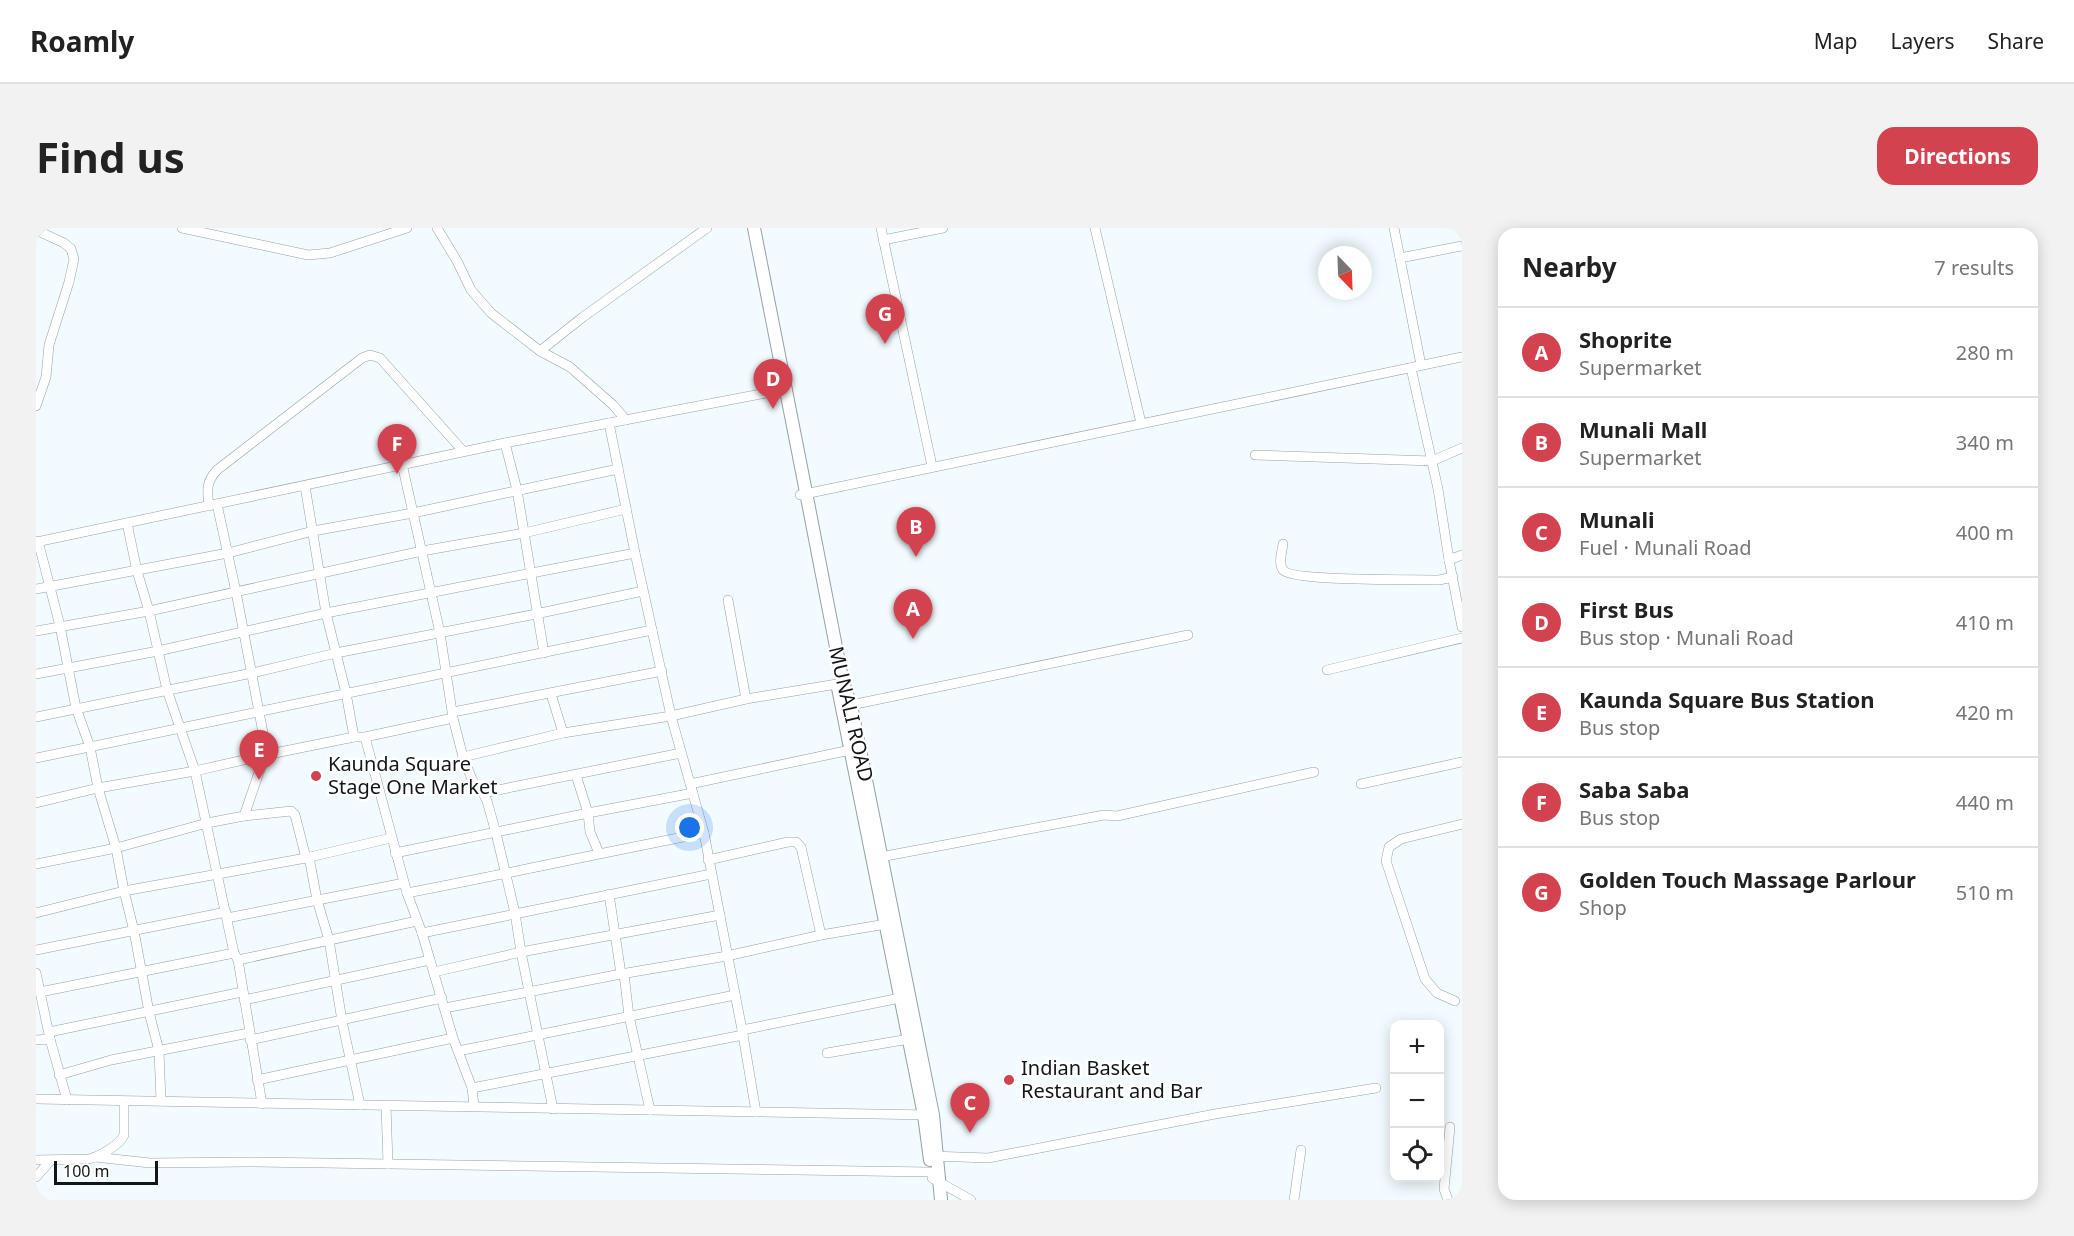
<!DOCTYPE html>
<html lang="en">
<head>
<meta charset="utf-8">
<style>
  body { margin:0; font-family:"Noto Sans",sans-serif; background:#f2f2f2; color:#222 }
  .controls { position:absolute; right:18px; bottom:18px; display:grid; overflow:hidden; border-radius:12px; box-shadow:0 3px 15px #0003 }
  .controls button { width:54px; height:54px; display:grid; place-items:center; padding:0; border:0; border-bottom:2px solid #e0e0e0; background:#fff; color:#222; font:30px sans-serif }
  .compass { position:absolute; left:1282px; top:18px; width:54px; height:54px; border-radius:50%; background:#fff; box-shadow:0 3px 15px #0003; rotate:157deg }
  .scale { position:absolute; left:18px; bottom:15px; width:104px; box-sizing:border-box; padding-left:6px; border:3px solid #121618; border-top:0; font-size:16px; line-height:21px; white-space:nowrap; color:#121618; -webkit-text-stroke:4px #fff; paint-order:stroke }
  .you { position:absolute; left:654px; top:600px; width:21px; height:21px; margin:-15px; border:4px solid #fff; border-radius:50%; background:#1a73e8; box-shadow:0 0 0 9px #1a73e833 }
  .badge { display:grid; place-items:center; width:39px; height:39px; border-radius:50%; background:#d3424f; color:#fff; font-size:20px; font-weight:700 }
  .pin { position:absolute; translate:-50% -50px; filter:drop-shadow(0 2px 3px #0008) }
  .pin::after { content:''; position:absolute; top:32px; width:21px; height:18px; background:inherit; clip-path:polygon(0 0,100% 0,50% 100%) }
  .list { margin:0; padding:0; list-style:none }
  h2 { display:flex; justify-content:space-between; align-items:center; height:78px; margin:0; padding:0 24px; font-size:26px }
  h2 small { font-size:20px; font-weight:400; color:#767676 }
  .list li { display:grid; grid-template-columns:39px 1fr auto; gap:18px; align-items:center; box-sizing:border-box; height:90px; padding:0 24px; border-top:2px solid #e0e0e0 }
  .list b { display:block; font-size:22px; white-space:nowrap }
  .list p { margin:0; font-size:20px; white-space:nowrap; color:#767676 }
  .list em { font-size:20px; font-style:normal; color:#767676 }
  .icon { flex:none; width:33px; height:33px; fill:none; stroke:currentColor; stroke-width:2; stroke-linecap:round; stroke-linejoin:round }
  .map { position:relative; flex:none; width:1426px; height:972px; overflow:hidden; border-radius:18px }
  header { display:flex; align-items:center; gap:36px; box-sizing:border-box; height:84px; padding:0 30px; background:#fff; border-bottom:2px solid #e0e0e0 }
  header strong { font-size:28px }
  nav { display:flex; gap:33px; margin-inline-start:auto; font-size:21px }
  .intro { display:flex; align-items:center; justify-content:space-between; box-sizing:border-box; height:144px; padding:0 36px }
  h1 { margin:0; font-size:42px }
  .button { padding:15px 27px; border-radius:18px; background:#d3424f; color:#fff; font-size:21px; font-weight:700 }
  main { display:flex; gap:36px; padding:0 36px }
  aside { flex:1; background:#fff; border-radius:18px; box-shadow:0 3px 15px #0003 }
  .map>svg:first-child { display:block }
  .lines { fill:none; stroke-linecap:round; stroke-linejoin:round }
  .minor-casing { stroke:#96a0a5; stroke-width:10 }
  .major-casing { stroke:#96a0a5; stroke-width:14 }
  .minor { stroke:#fff; stroke-width:9 }
  .major { stroke:#fff; stroke-width:12 }
  .poi-dot { fill:#d3424f; stroke:#fff; stroke-width:2 }
  .labels { text-anchor:middle; stroke-width:5; stroke-linejoin:round; paint-order:stroke }
  .street-label { font-size:20px; fill:#121618; stroke:#fff }
  .poi-label { font-size:20px; fill:#121618; stroke:#fff; text-anchor:start }
</style>
</head>
<body>
<header>
<strong>Roamly</strong>
<nav><a>Map</a><a>Layers</a><a>Share</a></nav>
</header>
<div class="intro"><h1>Find us</h1><a class="button">Directions</a></div>
<main>
<div class="map">
<svg width="1426" height="972" viewBox="0 0 1426 972">
  <rect width="100%" height="100%" fill="#f2fbff"/>
  <g class="lines">
    <defs>
      <g id="minor">
        <polyline points="146,0 272,27 294,25 371,0"/>
        <polyline points="401,0 421,33 435,62 455,85 504,123 534,139 577,177 590,192"/>
        <polyline points="845,0 896,238"/>
        <polyline points="1059,0 1105,195"/>
        <polyline points="1358,0 1385,137"/>
        <polyline points="0,2 28,15 35,21 38,31 33,54 13,117 10,149 0,178"/>
        <polyline points="847,12 907,0"/>
        <polyline points="1364,30 1426,18"/>
        <polyline points="504,123 547,89 671,0"/>
        <polyline points="1375,140 1402,261 1413,332 1426,327"/>
        <polyline points="573,195 599,325 635,488 668,605 707,807 720,884"/>
        <polyline points="469,215 481,262 508,425"/>
        <polyline points="1219,227 1396,233 1426,220"/>
        <polyline points="366,236 404,405 417,490 427,529 438,556 447,565 451,573 460,605 479,685 485,724 517,881"/>
        <polyline points="269,258 290,385 310,465 318,509"/>
        <polyline points="764,267 1426,129"/>
        <polyline points="181,276 200,364 228,510 229,527 208,588"/>
        <path d="M173,278c-2,-16 -3,-24 8,-36l145,-112 8,-3 10,3 83,93"/>
        <polyline points="91,295 101,343 113,383 131,462 159,543 198,725 202,732 226,876"/>
        <polyline points="2,313 24,398 40,480 54,519 62,560 80,620 88,663 98,703 113,784 123,823 125,873"/>
        <polyline points="0,314 469,215 751,161"/>
        <path d="M1247,316c-1,8 -5,19 0,26 9,12 135,9 156,10l14,-3"/>
        <polyline points="1413,332 1426,399"/>
        <polyline points="0,361 192,325 277,303 377,285 582,241"/>
        <polyline points="692,372 710,471"/>
        <polyline points="0,403 113,383 386,323 488,305 590,281"/>
        <polyline points="1291,442 1426,410"/>
        <polyline points="0,446 122,423 290,385 599,325"/>
        <polyline points="515,466 527,505"/>
        <polyline points="815,477 1152,407"/>
        <polyline points="417,484 626,443"/>
        <polyline points="0,489 216,445 300,425 500,386 607,363"/>
        <polyline points="329,509 371,665 386,705 417,810 436,860 438,878"/>
        <polyline points="427,529 527,505 635,488 710,471 807,455"/>
        <path d="M0,530c206,-41 411,-85 616,-128"/>
        <polyline points="540,547 552,585 554,604 563,625"/>
        <polyline points="654,556 819,521"/>
        <polyline points="1325,556 1426,534"/>
        <polyline points="447,565 645,525"/>
        <polyline points="0,575 62,560 159,543 229,527 318,509 329,509 417,490"/>
        <polyline points="359,625 552,585 657,565"/>
        <polyline points="273,629 281,672 293,712 306,793 324,877"/>
        <polyline points="839,630 1068,587 1081,588 1278,544"/>
        <polyline points="672,632 752,614 760,614 765,619 785,707"/>
        <polyline points="0,636 80,620 171,595 208,588 255,583 259,587 270,630"/>
        <path d="M371,665c99,-19 198,-41 297,-60"/>
        <polyline points="573,666 585,746"/>
        <polyline points="0,685 88,663 270,630 355,610"/>
        <polyline points="191,690 368,655"/>
        <polyline points="386,705 675,646"/>
        <polyline points="0,722 190,684"/>
        <polyline points="202,732 381,693"/>
        <polyline points="398,744 485,724 684,687"/>
        <polyline points="0,745 14,811 31,872"/>
        <polyline points="588,746 593,788 614,882"/>
        <polyline points="4,764 198,725"/>
        <polyline points="208,772 394,732"/>
        <polyline points="1419,773 1401,765 1389,751 1350,633 1353,619 1365,611 1426,596"/>
        <polyline points="409,780 585,746 691,728 785,707 856,695"/>
        <polyline points="706,802 869,769"/>
        <polyline points="13,804 206,764"/>
        <polyline points="0,812 14,811"/>
        <polyline points="214,812 406,770"/>
        <polyline points="422,823 699,767"/>
        <polyline points="791,825 873,811"/>
        <polyline points="23,847 75,832 213,805"/>
        <polyline points="221,852 417,810"/>
        <polyline points="436,860 707,807"/>
        <polyline points="0,871 894,887"/>
        <polyline points="350,877 352,936"/>
        <polyline points="895,928 952,930 1179,886 1340,860"/>
        <polyline points="59,929 114,935 212,934 895,944"/>
        <path d="M0,932l53,-1c11,-3 31,-14 35,-24v-33"/>
        <polyline points="0,949 15,932"/>
        <polyline points="896,950 935,972"/>
        <polyline points="1258,972 1265,922"/>
        <polyline points="1412,972 1408,961 1414,899"/>
      </g>
      <g id="major">
        <path d="M718,0c31,152 59,303 89,455l8,22 82,410 8,85"/>
        <polyline points="802,460 888,887 894,932"/>
      </g>
    </defs>
    <!-- minor casing -->
    <use href="#minor" class="minor-casing"/>
    <!-- major casing -->
    <use href="#major" class="major-casing"/>
    <!-- minor -->
    <use href="#minor" class="minor"/>
    <!-- major -->
    <use href="#major" class="major"/>
  </g>
  <!-- markers -->
  <g class="poi-dot">
    <circle cx="280" cy="548" r="6"/>
    <circle cx="973" cy="852" r="6"/>
  </g>
  <g class="labels">
    <!-- street labels -->
    <g class="street-label">
      <text transform="translate(815 486) rotate(77)" y="7">MUNALI ROAD</text>
    </g>
    <!-- poi labels -->
    <g class="poi-label">
      <text x="292" y="543">Kaunda Square<tspan x="292" dy="23">Stage One Market</tspan></text>
      <text x="985" y="847">Indian Basket<tspan x="985" dy="23">Restaurant and Bar</tspan></text>
    </g>
  </g>
</svg>
<div class="controls">
<button>+</button>
<button>−</button>
<button><svg class="icon" aria-label="locate" viewBox="0 0 24 24"><circle cx="12" cy="12" r="6"/><path d="M12 2v4M12 18v4M2 12h4M18 12h4"/></svg></button>
</div>
<svg class="compass" viewBox="-18 -18 36 36"><path d="M0-13l5 13h-10z" fill="#e53935"/><path d="M0 13l5-13h-10z" fill="#767676"/></svg>
<div class="scale">100 m</div>
<div class="you"></div>
<div class="pin badge" style="left:877px;top:411px">A</div>
<div class="pin badge" style="left:880px;top:329px">B</div>
<div class="pin badge" style="left:934px;top:905px">C</div>
<div class="pin badge" style="left:737px;top:181px">D</div>
<div class="pin badge" style="left:223px;top:552px">E</div>
<div class="pin badge" style="left:361px;top:246px">F</div>
<div class="pin badge" style="left:849px;top:116px">G</div>
</div>
<aside>
<h2>Nearby<small>7 results</small></h2>
<ul class="list">
<li><span class="badge">A</span><div><b>Shoprite</b><p>Supermarket</p></div><em>280 m</em></li>
<li><span class="badge">B</span><div><b>Munali Mall</b><p>Supermarket</p></div><em>340 m</em></li>
<li><span class="badge">C</span><div><b>Munali</b><p>Fuel · Munali Road</p></div><em>400 m</em></li>
<li><span class="badge">D</span><div><b>First Bus</b><p>Bus stop · Munali Road</p></div><em>410 m</em></li>
<li><span class="badge">E</span><div><b>Kaunda Square Bus Station</b><p>Bus stop</p></div><em>420 m</em></li>
<li><span class="badge">F</span><div><b>Saba Saba</b><p>Bus stop</p></div><em>440 m</em></li>
<li><span class="badge">G</span><div><b>Golden Touch Massage Parlour</b><p>Shop</p></div><em>510 m</em></li>
</ul>
</aside>
</main>
</body>
</html>
